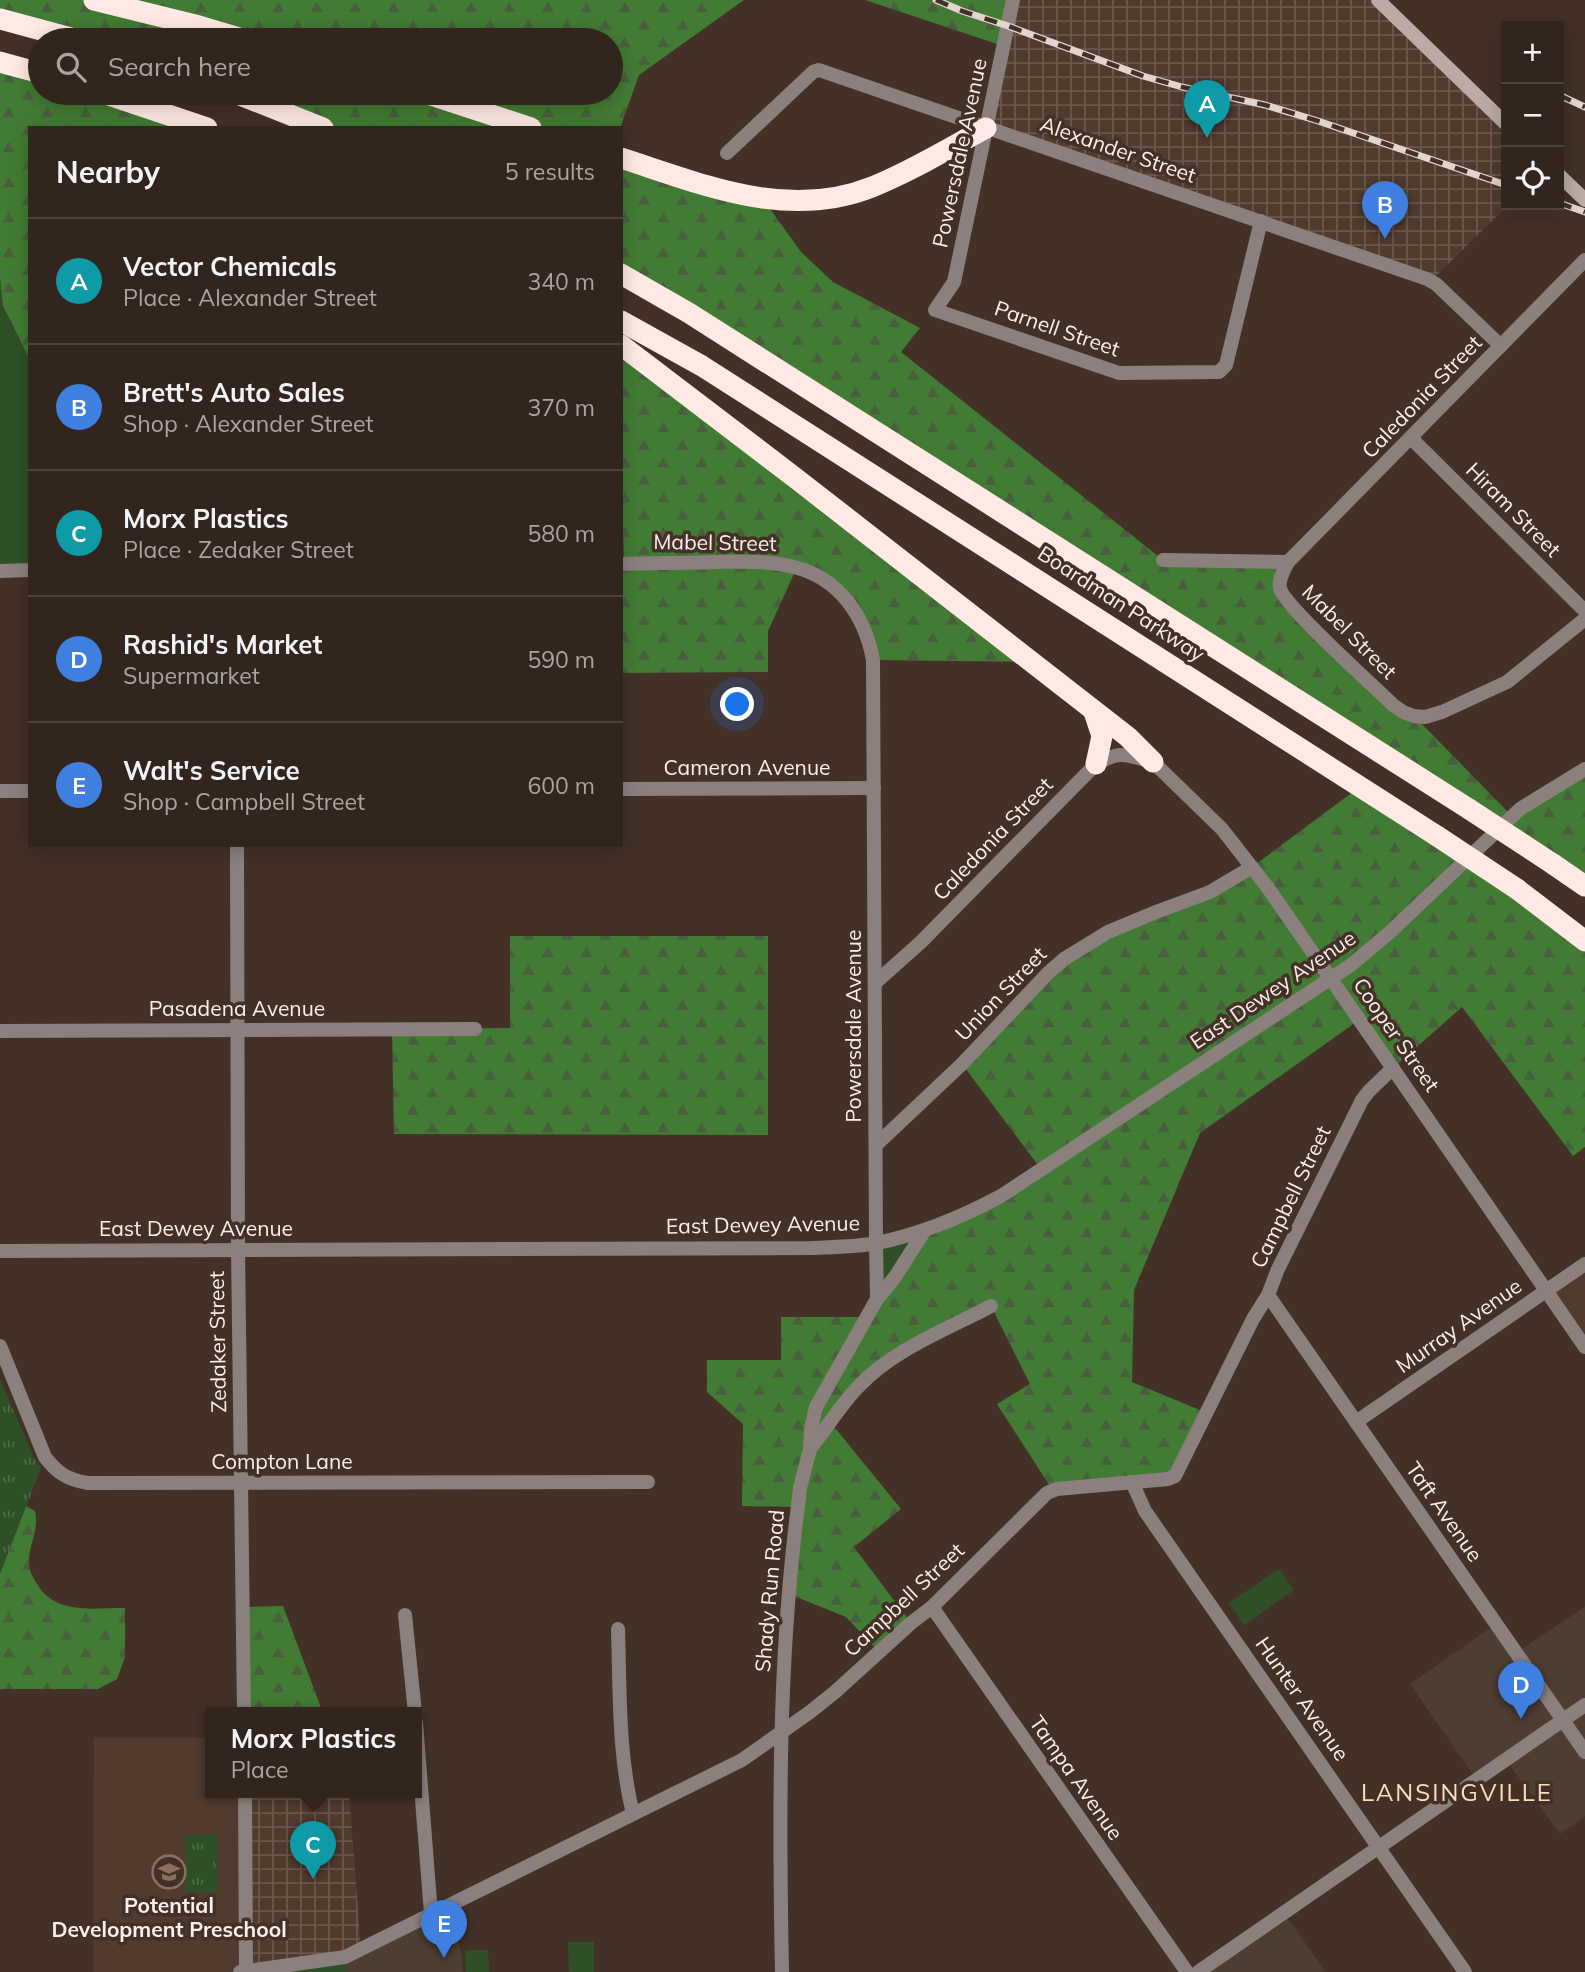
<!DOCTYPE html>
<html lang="en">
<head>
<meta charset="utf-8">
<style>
  body { margin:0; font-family:Mulish,sans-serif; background:#3d312b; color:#f1f3f6 }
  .controls { position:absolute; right:21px; top:21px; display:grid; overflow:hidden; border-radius:0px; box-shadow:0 4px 18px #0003 }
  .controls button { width:63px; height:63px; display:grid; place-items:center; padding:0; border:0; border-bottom:2px solid #4d423c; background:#32251e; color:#f1f3f6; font:35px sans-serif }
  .you { position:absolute; left:738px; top:705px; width:24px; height:24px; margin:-18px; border:5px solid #fff; border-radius:50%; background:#1a73e8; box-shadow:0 0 0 10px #1a73e833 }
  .badge { display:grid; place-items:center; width:46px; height:46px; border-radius:50%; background:#db2777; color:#fff; font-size:23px; font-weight:700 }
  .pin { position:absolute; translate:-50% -58px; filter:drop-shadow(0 2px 4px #0008) }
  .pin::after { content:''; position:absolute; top:37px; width:24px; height:21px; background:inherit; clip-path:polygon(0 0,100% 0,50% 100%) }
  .popup { position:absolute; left:205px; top:1707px; width:217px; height:91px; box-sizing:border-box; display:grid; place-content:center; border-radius:0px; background:#32251e; filter:drop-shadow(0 2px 5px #0005); font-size:23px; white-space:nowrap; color:#a8a5a4 }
  .popup b { font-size:26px; color:#f1f3f6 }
  .popup::after { content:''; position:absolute; left:50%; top:100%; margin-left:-14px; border:14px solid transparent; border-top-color:#32251e }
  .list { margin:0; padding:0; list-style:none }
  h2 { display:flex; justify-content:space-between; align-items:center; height:91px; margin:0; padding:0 28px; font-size:30px }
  h2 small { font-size:23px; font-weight:400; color:#a8a5a4 }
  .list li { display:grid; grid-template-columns:46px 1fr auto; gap:21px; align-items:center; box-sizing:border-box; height:126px; padding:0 28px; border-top:2px solid #4d423c }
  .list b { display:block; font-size:26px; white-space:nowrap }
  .list p { margin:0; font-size:23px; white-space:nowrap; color:#a8a5a4 }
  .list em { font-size:23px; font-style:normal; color:#a8a5a4 }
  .icon { flex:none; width:38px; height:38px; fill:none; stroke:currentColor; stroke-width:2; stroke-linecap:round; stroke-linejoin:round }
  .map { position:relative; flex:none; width:1585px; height:1972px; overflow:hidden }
  .search { position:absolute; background:#32251e; box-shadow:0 4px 18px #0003; left:28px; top:28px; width:595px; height:77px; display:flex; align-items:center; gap:18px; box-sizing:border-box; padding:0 24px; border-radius:38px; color:#a8a5a4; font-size:26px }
  .panel { position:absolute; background:#32251e; box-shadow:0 4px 18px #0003; left:28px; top:126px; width:595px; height:721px; border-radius:0px }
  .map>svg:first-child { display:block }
  .commercial { fill:#4e3d33 }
  .industrial { fill:url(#industrial-grid) }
  .built { fill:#513a2e }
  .grass { fill:#2f5027 }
  .forest { fill:url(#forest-firs) }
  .park { fill:url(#park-tufts) }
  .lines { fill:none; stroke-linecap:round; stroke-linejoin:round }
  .minor { stroke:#8b807d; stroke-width:14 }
  .tertiary { stroke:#8b807d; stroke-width:14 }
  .secondary { stroke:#bbaaa6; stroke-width:14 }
  .motorway { stroke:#fee9e4; stroke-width:21 }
  .rail-casing { stroke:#e2d4ce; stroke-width:7 }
  .rail { stroke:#433128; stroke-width:4.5; stroke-dasharray:13; stroke-linecap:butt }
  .tertiary-bridge { stroke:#8b807d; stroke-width:14 }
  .motorway-bridge { stroke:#fee9e4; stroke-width:21 }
  .labels { text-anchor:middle; stroke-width:7; stroke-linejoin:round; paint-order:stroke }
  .street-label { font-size:21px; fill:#fcefea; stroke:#433128 }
  .poi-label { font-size:21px; font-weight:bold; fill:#fcefea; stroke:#433128 }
  .quarter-label { font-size:24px; letter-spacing:2px; fill:#ffddba; stroke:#433128 }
</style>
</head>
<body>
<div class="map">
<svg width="1585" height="1972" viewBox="0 0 1585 1972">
  <defs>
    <pattern id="industrial-grid" width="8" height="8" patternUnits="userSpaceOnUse" patternTransform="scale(1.75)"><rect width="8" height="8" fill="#513a2e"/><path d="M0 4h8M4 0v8" fill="none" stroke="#6b574c"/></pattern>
    <pattern id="forest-firs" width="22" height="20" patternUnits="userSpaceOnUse" patternTransform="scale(1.75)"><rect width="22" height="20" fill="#427b33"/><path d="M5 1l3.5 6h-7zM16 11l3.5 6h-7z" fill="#485f3d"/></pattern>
    <pattern id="park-tufts" width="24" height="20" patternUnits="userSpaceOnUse" patternTransform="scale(1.75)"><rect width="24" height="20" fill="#2f5027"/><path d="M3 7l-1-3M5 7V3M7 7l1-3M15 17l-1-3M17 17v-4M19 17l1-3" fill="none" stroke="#4e6a46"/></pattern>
  </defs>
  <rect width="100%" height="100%" fill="#433128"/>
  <!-- commercial -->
  <g class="commercial">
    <polygon points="1585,1607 1585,1816 1560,1834 1506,1760 1477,1780 1410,1684 1496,1624 1516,1653"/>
    <polygon points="447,1906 462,1955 463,1972 346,1972 345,1957"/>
    <polygon points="1284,1913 1326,1972 1198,1972"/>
  </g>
  <!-- industrial -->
  <g class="industrial">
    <polygon points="1013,0 1378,0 1506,124 1506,205 1508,205 1431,281 986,128"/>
    <polygon points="245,1793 349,1793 361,1949 246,1970"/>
  </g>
  <!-- built -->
  <g class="built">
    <polygon points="1585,1264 1585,1347 1546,1291"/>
    <polygon points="94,1738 210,1738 210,1793 245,1793 240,1972 93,1972"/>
  </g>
  <!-- grass -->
  <g class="grass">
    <polygon points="0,277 3,306 30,360 30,570 0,571"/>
    <polygon points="925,1230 877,1299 876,1243"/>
    <polygon points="1279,1569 1294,1590 1244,1625 1229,1603"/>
    <polygon points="568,1942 594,1942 594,1972 569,1972"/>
    <polygon points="465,1950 488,1950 489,1972 466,1972"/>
    <polygon points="345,1957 346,1972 246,1972"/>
  </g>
  <!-- forest -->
  <g class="forest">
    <polygon points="0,0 744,0 639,75 620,128 323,128 235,93 611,93 611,40 78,40 0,19"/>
    <polygon points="865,0 1013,0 1003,46"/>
    <polygon points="0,62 40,73 40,93 103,93 207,128 30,128 30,360 3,306 0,277"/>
    <polygon points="621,158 763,199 801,252 833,282 920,328 901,352 1163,560 1288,562 1280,590 1414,716 1512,816 1585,769 1585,885 621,274"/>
    <polygon points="621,345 1031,662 873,660 855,610 797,567 768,631 768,672 621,673 621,564 624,563 621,467"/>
    <polygon points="1361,786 1585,941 1585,1147 1573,1156 1462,1007 1393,1068 1359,1020 1200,1133 1134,1290 1132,1382 1207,1413 1175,1476 1053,1491 997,1404 1030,1384 991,1306 904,1352 831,1423 901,1509 854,1547 911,1623 879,1652 846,1617 789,1594 798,1507 742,1506 743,1424 707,1392 707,1360 781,1360 781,1317 867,1317 925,1230 1041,1169 962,1064 1064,959 1252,867"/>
    <polygon points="510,936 768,936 768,1135 394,1134 392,1029 510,1028"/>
    <path d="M14,1504l12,2 9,5c4,20 -5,30 -6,48 -1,10 3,17 8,25 18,31 58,24 88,24v49l-8,22 -19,10h-98v-179z"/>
    <polygon points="283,1606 323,1713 244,1713 243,1607"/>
  </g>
  <!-- park -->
  <g class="park">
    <polygon points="0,1379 35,1460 41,1468 0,1574"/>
    <polygon points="217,1834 217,1892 185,1892 185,1835"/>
  </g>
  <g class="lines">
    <!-- minor -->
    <g class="minor">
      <polyline points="1013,0 954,282 935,310 1119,373 1219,372 1226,365 1261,221"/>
      <polyline points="727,153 813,72 819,70 1427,279 1436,284 1501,346"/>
      <path d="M1585,260l-297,302c-4,8 -10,18 -8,26 3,17 95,99 113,117l10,7 11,4 11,1 17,-5 65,-30 78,-63"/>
      <polyline points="1411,438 1585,611"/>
      <polyline points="1163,560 1288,562"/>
      <path d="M621,564c31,-1 62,-1 92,-2 27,0 55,-2 81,5 45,11 71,49 79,93l3,583"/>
      <polyline points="0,571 30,570"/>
      <polyline points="621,789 874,788"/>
      <polyline points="0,791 30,791"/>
      <polyline points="237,845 238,1250 244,1713"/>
      <path d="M875,983l46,-41 175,-178c24,-13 27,-10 53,-3"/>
      <polyline points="0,1031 475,1029"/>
      <polyline points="876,1145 962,1064 1048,973 1064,959 1108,932 1156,912 1210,892 1252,867"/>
      <polyline points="1268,1295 1585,1752"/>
      <path d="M0,1346l45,111c12,16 23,23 43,26l560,-1"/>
      <polyline points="1356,1422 1585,1264"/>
      <path d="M810,1449c16,-20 30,-43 47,-61 35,-38 89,-58 134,-82"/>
      <polyline points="1132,1482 1145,1511 1465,1972"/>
      <polyline points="932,1607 1187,1972"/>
      <polyline points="405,1615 415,1713"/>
      <path d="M618,1629c2,62 0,124 15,185"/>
      <polyline points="416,1723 431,1914"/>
      <polyline points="245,1793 246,1972"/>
      <polyline points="240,1972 345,1957 742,1760 810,1712 835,1692 911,1623 932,1607 1047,1493 1057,1489 1168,1479 1175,1476 1253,1319 1268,1295 1278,1269 1362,1100 1369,1091 1393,1068"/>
    </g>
    <!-- tertiary -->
    <g class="tertiary">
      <polyline points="1153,762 1222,829 1268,888"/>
      <polyline points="1367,1031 1585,1347"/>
      <path d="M0,1251l811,-3c22,-1 45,-1 66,-5 44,-9 85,-26 124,-47l350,-231 38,-32 131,-124 65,-40"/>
      <polyline points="877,1299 895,1277 925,1230"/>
      <path d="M782,1972c-3,-155 -4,-311 16,-466l2,-18 10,-39 1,-20 5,-22 61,-108 -1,-56"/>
      <polyline points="1198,1972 1585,1705"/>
    </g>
    <!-- secondary -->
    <g class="secondary">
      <polyline points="1378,0 1506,124"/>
      <polyline points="1559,175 1585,200"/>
    </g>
    <!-- motorway -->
    <g class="motorway">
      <polyline points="94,0 199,26 246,40"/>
      <polyline points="0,19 78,40"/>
      <polyline points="0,62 40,73"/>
      <polyline points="103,93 207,128"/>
      <polyline points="235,93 323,128"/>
      <polyline points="425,93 531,128"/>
      <path d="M621,158c81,26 166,63 251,29 40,-16 77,-39 114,-59"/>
      <polyline points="621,274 689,313 1469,809"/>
      <polyline points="621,321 702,366 1437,836"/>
      <polyline points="621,345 798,480 1128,737 1153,762"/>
      <polyline points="1094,712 1102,736 1096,764"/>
      <polyline points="1553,864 1585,886"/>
      <polyline points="1517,889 1585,941"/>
    </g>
    <defs>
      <g id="rail">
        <polyline points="936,0 962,11 1008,26 1143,76 1182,87 1265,105 1318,121 1506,185"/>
        <polyline points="1505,55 1506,56"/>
        <polyline points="1559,95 1585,107"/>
        <polyline points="1559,203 1585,212"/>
      </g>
    </defs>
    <!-- rail casing -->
    <use href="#rail" class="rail-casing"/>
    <!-- rail -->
    <use href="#rail" class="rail"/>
    <!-- tertiary-bridge -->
    <polyline class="tertiary-bridge" points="1268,888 1367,1031"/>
    <!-- motorway-bridge -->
    <g class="motorway-bridge">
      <polyline points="1469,809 1553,864"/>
      <polyline points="1437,836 1517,889"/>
    </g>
  </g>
  <!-- icons -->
  <defs>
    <symbol id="school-ring" viewBox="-11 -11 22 22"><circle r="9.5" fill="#433128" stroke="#8d6e63" stroke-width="1.5"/><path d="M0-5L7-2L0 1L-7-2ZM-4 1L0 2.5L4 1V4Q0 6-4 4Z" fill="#8d6e63"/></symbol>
  </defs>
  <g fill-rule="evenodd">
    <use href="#school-ring" x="150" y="1853" width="38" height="38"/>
  </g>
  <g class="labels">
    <!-- street labels -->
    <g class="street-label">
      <text transform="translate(1118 150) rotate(19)" y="7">Alexander Street</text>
      <text transform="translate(960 153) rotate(-78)" y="7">Powersdale Avenue</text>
      <text transform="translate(1057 329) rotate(19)" y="7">Parnell Street</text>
      <text transform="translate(1422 397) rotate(-46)" y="7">Caledonia Street</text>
      <text transform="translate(1513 510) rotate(45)" y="7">Hiram Street</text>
      <text transform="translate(715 543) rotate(1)" y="7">Mabel Street</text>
      <text transform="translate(1121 604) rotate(33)" y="7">Boardman Parkway</text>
      <text transform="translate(1349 632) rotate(45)" y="7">Mabel Street</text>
      <text x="747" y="775">Cameron Avenue</text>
      <text transform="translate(993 839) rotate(-46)" y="7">Caledonia Street</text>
      <text transform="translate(1273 990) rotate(-34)" y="7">East Dewey Avenue</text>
      <text transform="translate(1001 994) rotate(-46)" y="7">Union Street</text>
      <text x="237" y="1016">Pasadena Avenue</text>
      <text transform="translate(854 1026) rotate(-90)" y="7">Powersdale Avenue</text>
      <text transform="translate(1396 1035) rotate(55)" y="7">Cooper Street</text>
      <text transform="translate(1291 1197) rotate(-64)" y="7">Campbell Street</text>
      <text transform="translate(763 1225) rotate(-1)" y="7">East Dewey Avenue</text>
      <text x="196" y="1236">East Dewey Avenue</text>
      <text transform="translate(1459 1326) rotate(-35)" y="7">Murray Avenue</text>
      <text transform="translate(218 1342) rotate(-91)" y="7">Zedaker Street</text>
      <text x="282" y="1469">Compton Lane</text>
      <text transform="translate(1444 1512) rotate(55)" y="7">Taft Avenue</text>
      <text transform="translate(770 1591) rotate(-85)" y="7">Shady Run Road</text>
      <text transform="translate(904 1600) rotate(-43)" y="7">Campbell Street</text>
      <text transform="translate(1302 1699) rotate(55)" y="7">Hunter Avenue</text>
      <text transform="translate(1076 1778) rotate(55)" y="7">Tampa Avenue</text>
    </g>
    <!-- poi labels -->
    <g class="poi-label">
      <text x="169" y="1913">Potential<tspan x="169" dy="24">Development Preschool</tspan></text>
    </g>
    <!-- quarter labels -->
    <g class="quarter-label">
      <text x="1457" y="1801">LANSINGVILLE</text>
    </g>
  </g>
</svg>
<div class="controls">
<button>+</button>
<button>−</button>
<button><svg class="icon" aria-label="locate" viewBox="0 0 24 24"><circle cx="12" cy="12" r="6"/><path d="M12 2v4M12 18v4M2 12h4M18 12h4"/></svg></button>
</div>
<div class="you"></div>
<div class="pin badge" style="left:1207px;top:138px;background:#0f9aa8">A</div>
<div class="pin badge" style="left:1385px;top:239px;background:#3f7fe0">B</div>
<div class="pin badge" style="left:313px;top:1879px;background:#0f9aa8">C</div>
<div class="popup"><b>Morx Plastics</b>Place</div>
<div class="pin badge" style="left:1521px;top:1719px;background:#3f7fe0">D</div>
<div class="pin badge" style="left:444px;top:1958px;background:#3f7fe0">E</div>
<div class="search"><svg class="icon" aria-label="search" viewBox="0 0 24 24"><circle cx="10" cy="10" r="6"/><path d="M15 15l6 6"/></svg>Search here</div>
<section class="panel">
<h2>Nearby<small>5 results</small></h2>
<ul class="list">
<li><span class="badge" style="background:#0f9aa8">A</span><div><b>Vector Chemicals</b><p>Place · Alexander Street</p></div><em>340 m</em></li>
<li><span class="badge" style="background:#3f7fe0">B</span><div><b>Brett's Auto Sales</b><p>Shop · Alexander Street</p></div><em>370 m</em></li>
<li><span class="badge" style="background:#0f9aa8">C</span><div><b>Morx Plastics</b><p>Place · Zedaker Street</p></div><em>580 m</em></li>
<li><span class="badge" style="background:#3f7fe0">D</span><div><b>Rashid's Market</b><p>Supermarket</p></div><em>590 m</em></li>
<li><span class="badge" style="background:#3f7fe0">E</span><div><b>Walt's Service</b><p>Shop · Campbell Street</p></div><em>600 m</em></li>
</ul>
</section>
</div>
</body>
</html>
